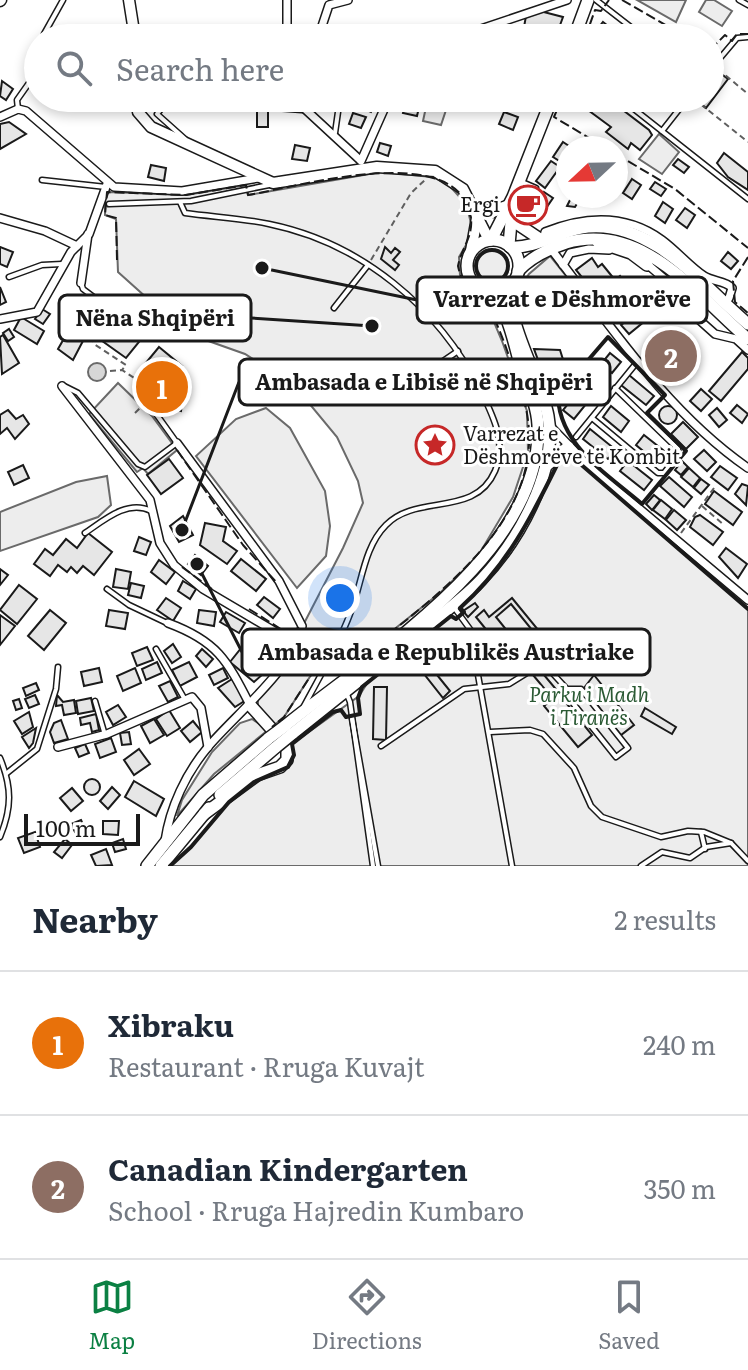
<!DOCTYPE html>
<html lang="en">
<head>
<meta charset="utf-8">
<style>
  body { margin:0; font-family:Literata,serif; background:#f6f6f7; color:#1f2937 }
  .compass { position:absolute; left:556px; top:136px; width:72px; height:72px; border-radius:50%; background:#fff; box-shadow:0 4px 12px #0003; rotate:248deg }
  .scale { position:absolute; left:24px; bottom:20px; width:116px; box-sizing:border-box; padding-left:8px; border:4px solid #1a1a1a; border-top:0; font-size:22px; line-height:28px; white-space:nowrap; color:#1a1a1a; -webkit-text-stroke:6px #fff; paint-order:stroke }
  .you { position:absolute; left:340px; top:598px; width:28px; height:28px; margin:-20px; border:6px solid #fff; border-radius:50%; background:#1a73e8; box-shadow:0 0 0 12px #1a73e833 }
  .badge { display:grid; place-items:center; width:52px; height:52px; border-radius:50%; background:#0b8043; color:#fff; font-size:26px; font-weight:700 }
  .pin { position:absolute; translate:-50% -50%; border:4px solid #fff; box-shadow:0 2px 8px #0006 }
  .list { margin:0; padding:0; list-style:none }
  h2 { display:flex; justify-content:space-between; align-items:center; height:104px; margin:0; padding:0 32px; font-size:34px }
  h2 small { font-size:26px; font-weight:400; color:#747a83 }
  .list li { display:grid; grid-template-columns:52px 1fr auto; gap:24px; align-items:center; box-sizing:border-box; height:144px; padding:0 32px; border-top:2px solid #e0e1e3 }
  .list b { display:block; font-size:30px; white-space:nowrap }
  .list p { margin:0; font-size:26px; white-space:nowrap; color:#747a83 }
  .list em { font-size:26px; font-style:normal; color:#747a83 }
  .icon { flex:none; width:44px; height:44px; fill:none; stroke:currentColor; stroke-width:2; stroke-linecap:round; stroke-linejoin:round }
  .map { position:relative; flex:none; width:748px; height:866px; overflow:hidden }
  .search { position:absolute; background:#fff; box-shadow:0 4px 12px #0003; left:24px; right:24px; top:24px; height:88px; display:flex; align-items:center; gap:20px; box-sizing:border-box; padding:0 28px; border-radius:44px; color:#747a83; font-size:30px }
  .sheet { height:392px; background:#fff }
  nav { display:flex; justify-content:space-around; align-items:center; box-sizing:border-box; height:112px; border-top:2px solid #e0e1e3; background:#fff; font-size:22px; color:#747a83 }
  nav a { display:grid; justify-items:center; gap:4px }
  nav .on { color:#0b8043 }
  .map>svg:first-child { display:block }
  .built { fill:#ededed; stroke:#6a6a6a; stroke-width:2 }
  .water { fill:#d7d7d7; stroke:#6a6a6a; stroke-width:2 }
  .building { fill:#e6e6e6; stroke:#1a1a1a; stroke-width:2; fill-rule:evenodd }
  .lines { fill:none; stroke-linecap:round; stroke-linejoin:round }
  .service-casing { stroke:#1a1a1a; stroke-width:7 }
  .minor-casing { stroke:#1a1a1a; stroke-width:10 }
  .secondary-casing { stroke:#1a1a1a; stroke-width:13 }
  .primary-casing { stroke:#1a1a1a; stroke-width:14 }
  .path { stroke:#5f5f5f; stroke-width:2; stroke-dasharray:6 4; stroke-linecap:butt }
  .service { stroke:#fff; stroke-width:4 }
  .minor { stroke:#fff; stroke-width:7 }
  .secondary { stroke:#fff; stroke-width:10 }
  .primary { stroke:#fff; stroke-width:11 }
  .primary-bridge-casing { stroke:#1a1a1a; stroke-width:14; stroke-linecap:butt }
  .primary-bridge { stroke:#fff; stroke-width:11 }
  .fence { stroke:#1a1a1a; stroke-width:2; stroke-dasharray:10 4; stroke-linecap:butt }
  .wall { stroke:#1a1a1a; stroke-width:4 }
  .labels { text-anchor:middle; stroke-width:6; stroke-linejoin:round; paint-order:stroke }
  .poi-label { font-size:20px; fill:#1a1a1a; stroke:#fff; text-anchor:end }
  .park-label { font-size:20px; font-style:italic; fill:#2b5a34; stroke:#fff }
  .leader { fill:none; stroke:#1a1a1a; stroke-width:3 }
  .callout-dot { fill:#1a1a1a; stroke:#fff; stroke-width:3 }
  .callout { fill:#fff; stroke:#1a1a1a; stroke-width:3 }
  .callout-label { font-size:22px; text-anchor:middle; font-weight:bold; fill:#1a1a1a }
</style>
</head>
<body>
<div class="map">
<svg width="748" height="866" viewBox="0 0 748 866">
  <rect width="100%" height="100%" fill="#fff"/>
  <!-- built -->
  <g class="built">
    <polygon points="637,0 686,0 676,22"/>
    <polygon points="706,0 714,0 732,11 722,26 699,12"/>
    <polygon points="428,98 450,98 441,125 423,121"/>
    <polygon points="659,134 679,152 662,174 639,159"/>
    <polygon points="381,172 432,177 447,183 466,204 471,223 469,240 459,257 460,275 464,284 486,303 502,341 527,411 528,452 513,497 478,556 441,592 338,674 334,671 334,665 322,658 284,717 272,727 258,709 258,700 282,666 343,548 363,503 358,481 337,437 294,385 245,354 186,333 118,272 116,219 105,215 105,197 107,192 186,195 246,185 248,195"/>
    <circle cx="492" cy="266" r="16"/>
    <polygon points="550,256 586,301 564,316 537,288 529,293 526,289 524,281 529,274"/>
    <polygon points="118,383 152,416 177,450 148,474 143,468 137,472 89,414"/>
    <polygon points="266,408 290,428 325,491 330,526 326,556 297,588 196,456 236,419"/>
    <polygon points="570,455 748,609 748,866 170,866 191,847 229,802 262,778 288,767 294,755 292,744 359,696 368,682 480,590 511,553 559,461"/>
    <polygon points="107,476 111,505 98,517 0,551 0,512 76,482"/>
    <polygon points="252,719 268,730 214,774 177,816 182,800 212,752 240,723"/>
  </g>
  <!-- water -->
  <circle class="water" cx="97" cy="372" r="9"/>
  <!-- building -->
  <g class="building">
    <polygon points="536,10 563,17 556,36 524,27 526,16"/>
    <polygon points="603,22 618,34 615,38 602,38 595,32"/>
    <polygon points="494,29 523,38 473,38"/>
    <polygon points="716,70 728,79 706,108 694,98 710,98 710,78"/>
    <polygon points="2,81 13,89 6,100 0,96"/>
    <polygon points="365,98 376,102 371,112 360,107"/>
    <polygon points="459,98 473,98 473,104 459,103"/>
    <polygon points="597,98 607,98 649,130 652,135 640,150 631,143 628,149 606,132 611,127 588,110"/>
    <polygon points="406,100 420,103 417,116 403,113"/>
    <rect x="257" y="111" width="11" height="16"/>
    <polygon points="504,112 518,117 513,130 499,124"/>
    <polygon points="353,113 366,117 361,128 349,124"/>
    <polygon points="9,122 26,134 0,149 0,124"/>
    <polygon points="563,142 572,148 568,148 566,165 553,157"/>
    <polygon points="380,143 391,146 388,156 377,152"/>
    <polygon points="295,145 310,148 307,161 292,159"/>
    <polygon points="724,153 748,172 748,190 728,177 717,163"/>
    <polygon points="678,159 689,167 684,173 673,165"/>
    <polygon points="551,161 560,167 545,188 536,181"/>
    <polygon points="151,165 166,168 164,181 148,177"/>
    <polygon points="632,179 641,185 632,199 623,193"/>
    <polygon points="655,182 666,189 661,196 650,189"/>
    <polygon points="544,192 553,198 540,217 531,211"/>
    <polygon points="572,196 581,197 575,207 567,206"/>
    <polygon points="526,199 534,204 529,212 521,207"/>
    <polygon points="663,202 673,209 665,223 655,216"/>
    <polygon points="685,208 695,215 687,228 676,220"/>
    <polygon points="0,247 13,252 7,267 0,264"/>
    <polygon points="385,247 391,253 395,248 400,252 393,260 399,265 395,270 381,259"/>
    <polygon points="728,252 738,261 731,269 721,261"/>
    <polygon points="592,258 598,267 602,264 615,280 620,276 639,300 647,294 655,305 647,311 651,316 629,334 621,325 625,322 598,289 594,292 576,270"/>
    <polygon points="0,287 6,302 0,305"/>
    <polygon points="42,309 50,314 43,324 35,319"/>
    <polygon points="107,312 143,337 126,358 91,333"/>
    <polygon points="21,317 44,331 37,344 14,330"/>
    <polygon points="70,328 85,337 73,360 58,349"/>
    <polygon points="9,329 14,337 8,341 3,333"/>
    <polygon points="661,333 666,341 669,337 688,355 684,358 693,362 681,379 662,357 660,359 646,346"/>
    <polygon points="3,335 19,363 2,374 0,337"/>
    <polygon points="159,347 182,366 174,377 164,369 154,381 140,370"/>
    <polygon points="534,349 560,350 566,369 541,368"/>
    <polygon points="742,352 748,358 748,369 721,401 709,391"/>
    <polygon points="610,353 621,362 612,373 601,364"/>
    <polygon points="629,375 654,396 646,405 621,385"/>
    <polygon points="701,389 712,399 701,411 690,401"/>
    <polygon points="165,390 183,396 181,411 158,405"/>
    <polygon points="576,394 587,403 574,419 563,410"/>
    <polygon points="737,405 748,414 742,423 730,413"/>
    <circle cx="668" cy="415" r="9"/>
    <polygon points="611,406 629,421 621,432 603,417"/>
    <polygon points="717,408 727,420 719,427 709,415"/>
    <polygon points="8,410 16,419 23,415 29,424 15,439 7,428 0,434 0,415"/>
    <polygon points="683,422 698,437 686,449 671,434"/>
    <polygon points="590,429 616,450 608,459 583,439"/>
    <polygon points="644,435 668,454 660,465 636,445"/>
    <polygon points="704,450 716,462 707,471 694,459"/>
    <polygon points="169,459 183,478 161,494 147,475"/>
    <polygon points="628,461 652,480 644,490 620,471"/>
    <polygon points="682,461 688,467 681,475 675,470"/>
    <polygon points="23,465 29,478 14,485 8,472"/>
    <polygon points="720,466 737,478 728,490 711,477"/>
    <polygon points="689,468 700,478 693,487 681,477"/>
    <polygon points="669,477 692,497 684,507 660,486"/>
    <polygon points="701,479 709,485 701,494 694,488"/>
    <polygon points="742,484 748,486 746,505 735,494"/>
    <polygon points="714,491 742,512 733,525 705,504"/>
    <polygon points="654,495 660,500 652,510 646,504"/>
    <polygon points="661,500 672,509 665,519 653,510"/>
    <polygon points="674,510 686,520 677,530 666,520"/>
    <polygon points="700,515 723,532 713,545 690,527 695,517"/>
    <polygon points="183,516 193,535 179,542 170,526"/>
    <polygon points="205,523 226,527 223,541 237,551 227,564 200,545"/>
    <polygon points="88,533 112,552 94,575 83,566 77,573 71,567 67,572 58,565 50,576 34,564 45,549 53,555 66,539 77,548"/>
    <polygon points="139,537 151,542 146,555 134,551"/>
    <polygon points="726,548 747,564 738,578 719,557"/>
    <polygon points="195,555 208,566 201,575 188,564"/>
    <polygon points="241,559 266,579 256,591 231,571"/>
    <polygon points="159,560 175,572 166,584 151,572"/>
    <polygon points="0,569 8,575 0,585"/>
    <polygon points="116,569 131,572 128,589 113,587"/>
    <polygon points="183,581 196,589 190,599 178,591"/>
    <polygon points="131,583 144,586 141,598 128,595"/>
    <polygon points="19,585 37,599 17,624 0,610"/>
    <polygon points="264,597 280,609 273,618 257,605"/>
    <polygon points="166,598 181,608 173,621 157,610"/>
    <path d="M512,598l32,39 -24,19 7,8 -8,6 -43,-53 8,-7 5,7zM511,604l26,32 -16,12 -25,-31z"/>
    <polygon points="475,603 478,607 468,617 463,611"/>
    <polygon points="50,610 66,623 44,650 28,636"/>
    <polygon points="109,610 128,613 125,629 106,626"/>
    <polygon points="199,610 216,612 214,626 197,623"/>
    <polygon points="226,612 245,623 239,633 220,622"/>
    <polygon points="0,615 15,626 0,645"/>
    <polygon points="246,642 273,665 254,682 230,662"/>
    <polygon points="173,644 181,657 172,663 164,651"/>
    <polygon points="147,647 153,660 137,666 132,653"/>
    <polygon points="202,649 213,659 206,667 196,656"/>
    <polygon points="421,655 450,691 443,698 420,669 415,673 409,665"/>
    <polygon points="157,662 162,673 146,680 142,669"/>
    <polygon points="189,662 197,677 180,686 172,670"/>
    <polygon points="99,668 102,682 84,686 81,672"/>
    <polygon points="135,668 141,683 123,691 117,676"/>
    <polygon points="223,668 228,678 214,685 209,675"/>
    <polygon points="539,669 560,694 553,699 533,675"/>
    <polygon points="594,675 634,725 621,735 584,688"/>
    <polygon points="232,679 246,700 235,707 218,688"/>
    <polygon points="170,681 178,697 168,702 159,686"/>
    <polygon points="36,683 39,690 26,696 23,688"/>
    <polygon points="374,687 387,687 386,740 373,739"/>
    <polygon points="559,694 592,735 578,747 544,706"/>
    <polygon points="35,695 39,704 29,708 25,699"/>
    <polygon points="57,695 63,702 74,700 76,713 64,715 62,705 56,706"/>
    <polygon points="91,698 94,711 78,714 76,701"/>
    <polygon points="19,699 22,708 16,710 13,701"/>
    <polygon points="118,705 126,717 113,725 106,712"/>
    <polygon points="645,708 676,727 672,734 641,716"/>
    <polygon points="169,710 180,728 167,736 156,719"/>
    <polygon points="29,712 33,727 22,734 14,721"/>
    <polygon points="96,714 99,730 92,732 90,723 81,725 80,718"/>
    <polygon points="154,719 164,735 150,743 141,726"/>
    <polygon points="61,720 68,739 54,743 50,732 54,723"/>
    <polygon points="193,721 202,732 190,742 181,731"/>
    <polygon points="36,728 33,743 29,748 22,737"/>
    <polygon points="129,732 131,744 122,745 120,733"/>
    <polygon points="111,738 116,752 100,758 95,744"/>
    <polygon points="85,744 89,753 79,757 75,748"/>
    <polygon points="139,749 150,764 134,775 124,760"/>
    <circle cx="92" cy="787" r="8"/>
    <polygon points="134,781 164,799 156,816 125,797"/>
    <polygon points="112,787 120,795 108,809 100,801"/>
    <polygon points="72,788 83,801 71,811 60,798"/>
    <polygon points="81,820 87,834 78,838 71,824"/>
    <polygon points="103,821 119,821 118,835 103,834"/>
    <polygon points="35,832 40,847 24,853 18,838"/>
    <polygon points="65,839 72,845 62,858 54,852"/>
    <polygon points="123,839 126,849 115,852 112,843"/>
    <polygon points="106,849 112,865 96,866 91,855"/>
  </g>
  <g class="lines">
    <defs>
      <g id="service">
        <polyline points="596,0 645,38"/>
        <polyline points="739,0 748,5"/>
        <polyline points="44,34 63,0"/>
        <polyline points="710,70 737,38 748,37"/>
        <polyline points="170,98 157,114 185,139"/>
        <polyline points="620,98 748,199"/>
        <polyline points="262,107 302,110"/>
        <polyline points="18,109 17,100 29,83"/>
        <polyline points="662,131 688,98"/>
        <polyline points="335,133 340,98"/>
        <polyline points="42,180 106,187"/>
        <polyline points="522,182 536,188 534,199"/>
        <path d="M180,202l5,11c28,4 57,5 84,11 93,19 169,83 212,167 12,25 26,52 14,80 -20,47 -78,22 -109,54 -23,23 -24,60 -36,89 -12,32 -30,62 -46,92"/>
        <polyline points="109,204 191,201 269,185"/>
        <polyline points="9,277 42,265 62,264"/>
        <polyline points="81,283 83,289 107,307"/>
        <polyline points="334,308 368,265"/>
        <polyline points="64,386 78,393 138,464 145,467 177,443 149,404"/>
        <polyline points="405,387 458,351"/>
        <circle cx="148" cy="400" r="4.5"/>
        <polyline points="592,418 658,473 664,473 679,454 678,449 615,388"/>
        <polyline points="576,437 638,361"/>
        <path d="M85,533c19,-13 43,-34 66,-22"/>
        <polyline points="107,589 129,605 167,623"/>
        <polyline points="453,606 483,647 478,675 512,866"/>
        <polyline points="156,649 184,698"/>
        <polyline points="346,692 350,702 373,866"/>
        <polyline points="95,701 105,735"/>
        <polyline points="352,719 378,866"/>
        <polyline points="490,732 530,730 543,734 574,768 591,806 602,817 661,837 688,831 704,832 731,843 748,861"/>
        <polyline points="381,746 464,689 509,684 543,663 567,689 568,697 616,757 628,748 581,689 567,689"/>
        <path d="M0,758c12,29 12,50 0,79"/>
        <polyline points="7,773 37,749 56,689 58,667"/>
        <polyline points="701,832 705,849"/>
        <polyline points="641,866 662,852 690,858 706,847 731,843"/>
      </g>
      <g id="minor">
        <polyline points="287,0 287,38"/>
        <polyline points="318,38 329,5 348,0"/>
        <polyline points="454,38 567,0"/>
        <polyline points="293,98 360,160"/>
        <polyline points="0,117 18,109 26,111 114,187 182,191 258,178"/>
        <polyline points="361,161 389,98"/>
        <polyline points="0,218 45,231 77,246"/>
        <path d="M543,241l2,-9c40,-16 80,-19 117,8 15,11 27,26 42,36 9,6 21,4 28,12l-3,10"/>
        <path d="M551,249c59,76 117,164 197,219"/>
        <polyline points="647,264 690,301 696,317 715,334 736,339 748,350"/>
        <polyline points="563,265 570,253 589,249 609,250"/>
        <polyline points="81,283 88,234"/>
        <polyline points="0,319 37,312 71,252 89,234 107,184"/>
        <polyline points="62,386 150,500 160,543 174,565 203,589 296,644"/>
        <polyline points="549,425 592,469 748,600"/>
        <path d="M168,623c49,18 59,37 82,82"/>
        <polyline points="58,747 107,734 192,697 201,708 208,747"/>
        <path d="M165,841c5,-34 21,-68 43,-94 26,-31 88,-81 94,-121l-23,-45 -102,-138"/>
      </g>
      <g id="secondary">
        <polyline points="129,0 135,38"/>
        <polyline points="0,1 1,0"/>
        <polyline points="137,98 138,112 151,127 273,183 377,167 435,171 463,189 489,240"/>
        <polyline points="471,251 477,218"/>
      </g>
      <g id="primary">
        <polyline points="574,38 588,0"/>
        <polyline points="474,207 491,212 508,206"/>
        <polyline points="513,208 519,225 543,241"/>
        <circle cx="493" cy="266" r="26"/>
        <polyline points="491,240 513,197 552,98"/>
        <polyline points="598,242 631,253 647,265"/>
        <polyline points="509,245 512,211"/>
        <path d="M510,247c28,2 51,-18 78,-20 65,-6 115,59 160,97"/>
        <path d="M518,271c13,-14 30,-22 48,-28 76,-22 130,51 182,96"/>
        <polyline points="547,465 568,447"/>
        <path d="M285,726c88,-72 258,-173 253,-301 -1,-20 -10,-39 -17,-58 -7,-22 -13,-63 -34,-76"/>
        <path d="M292,734c40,-32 79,-63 119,-95 23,-19 49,-37 70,-59 37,-39 77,-108 67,-164 -6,-36 -47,-100 -35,-134"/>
        <polyline points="220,795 276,747"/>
        <polyline points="204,814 257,775 280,767 287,760 287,746 250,705"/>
        <polyline points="147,866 203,795 269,738"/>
        <polyline points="161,866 209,808"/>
      </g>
    </defs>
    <!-- service casing -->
    <use href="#service" class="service-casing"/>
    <!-- minor casing -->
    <use href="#minor" class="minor-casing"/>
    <!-- secondary casing -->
    <use href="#secondary" class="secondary-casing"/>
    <!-- primary casing -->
    <use href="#primary" class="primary-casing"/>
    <!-- path -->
    <g class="path">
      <polyline points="718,69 748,94"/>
      <polyline points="693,98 748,142"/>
      <polyline points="371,260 411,193 425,180"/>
      <polyline points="104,311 90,331 94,344 126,365 122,370"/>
      <polyline points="110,371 122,370 162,396"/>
      <polyline points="149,396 170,373"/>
      <polyline points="135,413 143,405"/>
      <polyline points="702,506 724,525"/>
      <polyline points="681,533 714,488"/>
      <polyline points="261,653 276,665"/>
    </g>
    <!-- service -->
    <use href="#service" class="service"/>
    <!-- minor -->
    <use href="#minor" class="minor"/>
    <!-- secondary -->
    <use href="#secondary" class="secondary"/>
    <!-- primary -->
    <use href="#primary" class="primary"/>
    <defs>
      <g id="primary-bridge">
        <polyline points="269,738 285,726"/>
        <polyline points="276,747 292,734"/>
      </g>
    </defs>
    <!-- primary-bridge casing -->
    <use href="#primary-bridge" class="primary-bridge-casing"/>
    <!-- primary-bridge -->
    <use href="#primary-bridge" class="primary-bridge"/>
    <!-- fence -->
    <g class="fence">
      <polyline points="622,0 688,38"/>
      <polyline points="585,38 595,10 601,11 609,0"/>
      <polyline points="710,50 725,35 732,41 737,34 748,34"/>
      <polyline points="562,98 554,117 606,148"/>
      <polyline points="616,154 675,189 748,248"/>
      <polyline points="748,257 733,281 735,302 748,313"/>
      <path d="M117,260l-1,-42 -11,-3 2,-23 79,3 60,-10 2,10c49,-8 214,-57 223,24 2,18 -10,30 -13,47 5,24 18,21 28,37 15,25 24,57 34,85 47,129 -98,217 -182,286l-4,-3v-6l-12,-7 -38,59 -12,10"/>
      <polyline points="177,450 243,545 277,583"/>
      <polyline points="182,567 212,589"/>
      <polyline points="249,609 295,638 299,625"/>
    </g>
    <!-- wall -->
    <g class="wall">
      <circle cx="492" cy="266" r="16"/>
      <path d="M608,337l57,58 -18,18 39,38 -44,53c-36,-31 -87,-61 -84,-115l19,-16z"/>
      <path d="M170,866l21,-19 38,-45 25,-20 34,-15 6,-12 -2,-11 41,-32 8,-2 5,7 14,-3 -2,-16 4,-11 89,-71 5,3 8,-7 -4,-4c47,-42 72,-92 99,-147l11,-6 178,154"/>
    </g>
  </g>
  <!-- icons -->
  <defs>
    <symbol id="cafe-ring" viewBox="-11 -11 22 22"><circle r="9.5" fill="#fff" stroke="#c62828" stroke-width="1.5"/><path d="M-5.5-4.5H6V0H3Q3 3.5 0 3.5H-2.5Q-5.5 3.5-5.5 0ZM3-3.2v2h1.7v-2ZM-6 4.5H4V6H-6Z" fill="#c62828"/></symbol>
    <symbol id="sight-ring" viewBox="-11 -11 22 22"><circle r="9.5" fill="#fff" stroke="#c62828" stroke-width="1.5"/><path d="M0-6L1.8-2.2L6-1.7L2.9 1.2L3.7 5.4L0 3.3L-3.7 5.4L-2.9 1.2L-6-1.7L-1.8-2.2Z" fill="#c62828"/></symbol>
  </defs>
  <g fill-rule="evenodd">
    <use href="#cafe-ring" x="506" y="183" width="44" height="44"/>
    <use href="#sight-ring" x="413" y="423" width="44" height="44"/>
  </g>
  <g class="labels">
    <!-- poi labels -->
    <g class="poi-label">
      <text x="500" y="212">Ergi</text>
      <text x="463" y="441" text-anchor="start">Varrezat e<tspan x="463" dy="23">Dëshmorëve të Kombit</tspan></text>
    </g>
    <!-- park labels -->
    <g class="park-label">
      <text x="589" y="702">Parku i Madh<tspan x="589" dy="23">i Tiranës</tspan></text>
    </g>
  </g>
  <!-- callouts -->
  <path class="leader" d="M262 268L417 300M372 326L251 318M182 530L239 382M197 564L242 652"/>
  <g class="callout-dot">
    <circle cx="262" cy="268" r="8"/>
    <circle cx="372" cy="326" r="8"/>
    <circle cx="182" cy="530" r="8"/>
    <circle cx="197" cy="564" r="8"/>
  </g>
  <g class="callout">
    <rect x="417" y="277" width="290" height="46" rx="8"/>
    <rect x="59" y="295" width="192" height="46" rx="8"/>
    <rect x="239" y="359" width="371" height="46" rx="8"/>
    <rect x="242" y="629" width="408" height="46" rx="8"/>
  </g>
  <g class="callout-label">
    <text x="562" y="307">Varrezat e Dëshmorëve</text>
    <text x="155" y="326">Nëna Shqipëri</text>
    <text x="424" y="390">Ambasada e Libisë në Shqipëri</text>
    <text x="446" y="660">Ambasada e Republikës Austriake</text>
  </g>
</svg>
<svg class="compass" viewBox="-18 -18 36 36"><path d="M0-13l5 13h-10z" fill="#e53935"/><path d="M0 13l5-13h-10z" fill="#747a83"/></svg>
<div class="scale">100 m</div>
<div class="you"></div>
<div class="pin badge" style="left:162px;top:387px;background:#e8710a">1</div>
<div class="pin badge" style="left:671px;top:356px;background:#8d6e63">2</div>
<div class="search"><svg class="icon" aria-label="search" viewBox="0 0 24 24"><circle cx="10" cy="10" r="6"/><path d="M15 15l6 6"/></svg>Search here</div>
</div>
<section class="sheet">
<h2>Nearby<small>2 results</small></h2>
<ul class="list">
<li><span class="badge" style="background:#e8710a">1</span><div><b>Xibraku</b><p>Restaurant · Rruga Kuvajt</p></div><em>240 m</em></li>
<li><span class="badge" style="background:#8d6e63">2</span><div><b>Canadian Kindergarten</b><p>School · Rruga Hajredin Kumbaro</p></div><em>350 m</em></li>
</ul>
</section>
<nav>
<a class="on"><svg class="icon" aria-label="map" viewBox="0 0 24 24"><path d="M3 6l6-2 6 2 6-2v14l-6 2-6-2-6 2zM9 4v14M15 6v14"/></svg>Map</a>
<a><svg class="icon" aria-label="directions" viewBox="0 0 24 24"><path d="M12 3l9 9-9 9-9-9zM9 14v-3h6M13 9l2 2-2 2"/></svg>Directions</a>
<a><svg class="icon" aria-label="saved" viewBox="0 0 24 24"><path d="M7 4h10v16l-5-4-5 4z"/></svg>Saved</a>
</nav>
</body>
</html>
